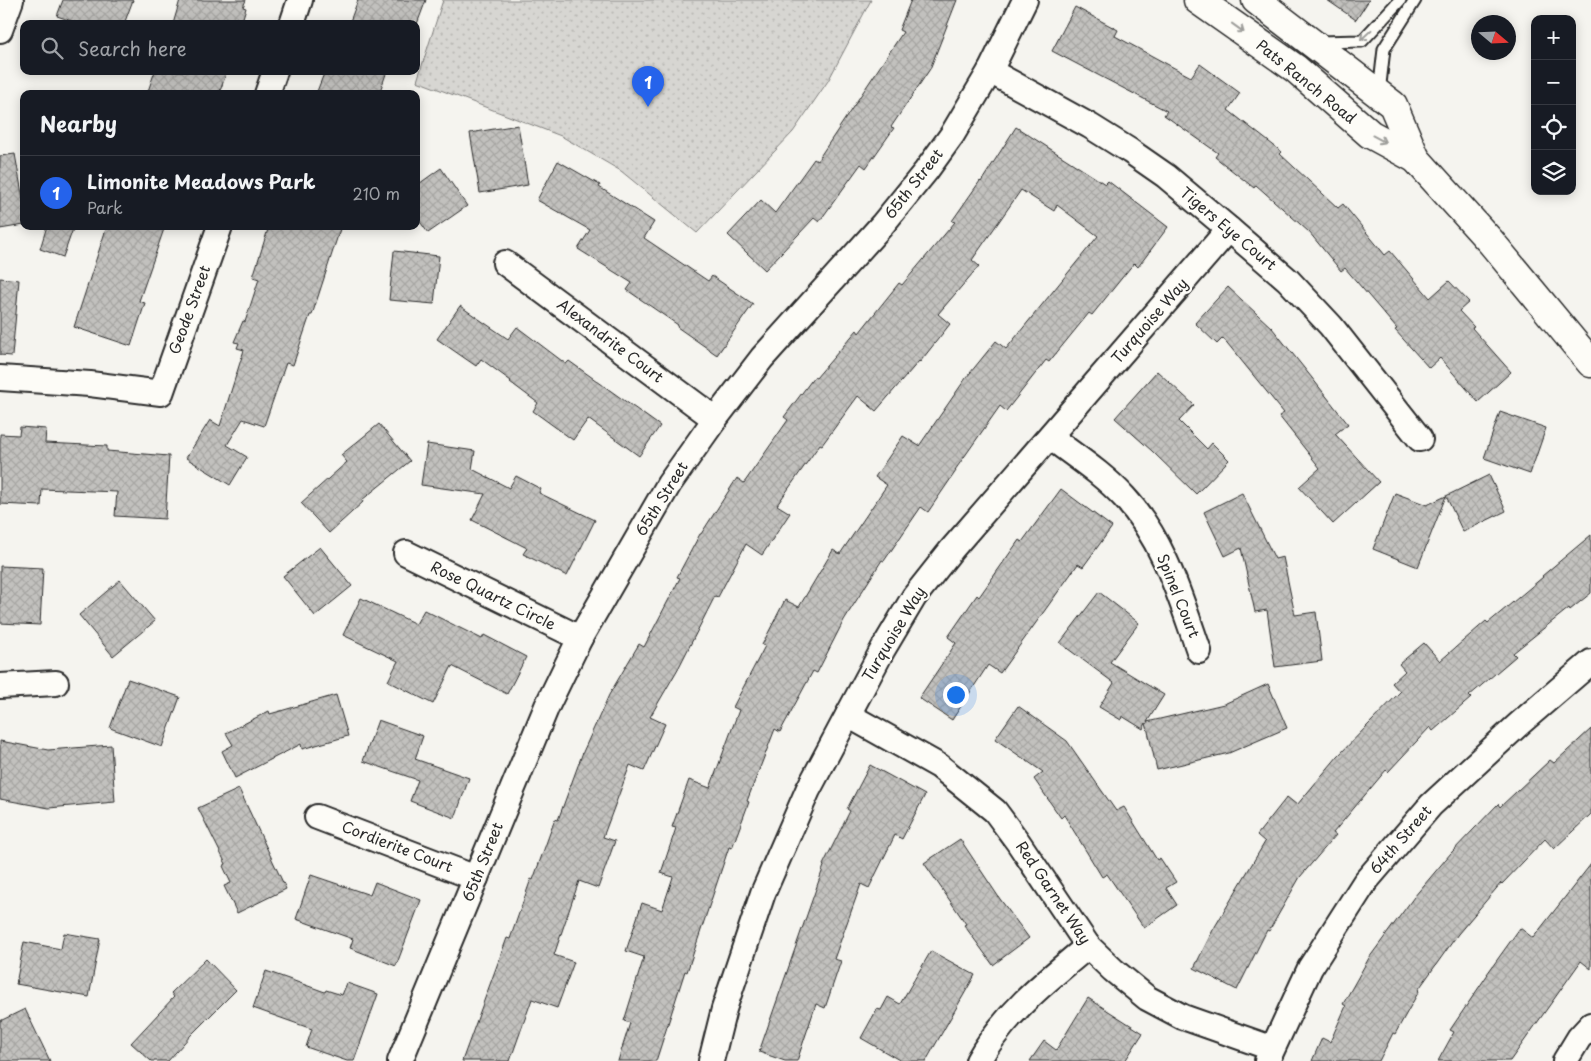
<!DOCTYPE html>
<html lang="en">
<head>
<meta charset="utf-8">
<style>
  body { margin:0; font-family:"Playpen Sans",sans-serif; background:#242831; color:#f1f3f6 }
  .controls { position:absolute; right:15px; top:15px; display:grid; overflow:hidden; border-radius:10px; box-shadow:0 2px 12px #0003 }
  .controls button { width:45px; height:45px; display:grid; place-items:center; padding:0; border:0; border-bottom:1px solid #363941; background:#171b24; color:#f1f3f6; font:25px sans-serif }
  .compass { position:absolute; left:1471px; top:15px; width:45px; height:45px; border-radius:50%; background:#171b24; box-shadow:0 2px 12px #0003; rotate:109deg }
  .you { position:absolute; left:955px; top:694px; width:18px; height:18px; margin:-12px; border:4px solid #fff; border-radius:50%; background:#1a73e8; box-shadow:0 0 0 8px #1a73e833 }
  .badge { display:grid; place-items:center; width:32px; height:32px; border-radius:50%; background:#2563eb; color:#fff; font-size:16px; font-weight:700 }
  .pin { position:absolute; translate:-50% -41px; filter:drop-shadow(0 1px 2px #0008) }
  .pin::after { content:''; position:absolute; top:26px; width:18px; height:15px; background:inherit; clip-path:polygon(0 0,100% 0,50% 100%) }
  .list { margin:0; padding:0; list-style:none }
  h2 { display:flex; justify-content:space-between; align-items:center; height:65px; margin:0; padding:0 20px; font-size:21px }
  h2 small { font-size:16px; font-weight:400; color:#9ea1a6 }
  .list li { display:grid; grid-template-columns:32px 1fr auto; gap:15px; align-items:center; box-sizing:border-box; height:75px; padding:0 20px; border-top:1px solid #363941 }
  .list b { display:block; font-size:19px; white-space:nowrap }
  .list p { margin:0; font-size:16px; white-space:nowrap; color:#9ea1a6 }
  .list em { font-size:16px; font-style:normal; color:#9ea1a6 }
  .icon { flex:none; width:28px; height:28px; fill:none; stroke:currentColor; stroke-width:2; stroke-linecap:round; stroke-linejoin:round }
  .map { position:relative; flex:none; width:1591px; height:1061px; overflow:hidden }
  .search { position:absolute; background:#171b24; box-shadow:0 2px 12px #0003; left:20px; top:20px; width:400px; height:55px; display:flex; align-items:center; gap:12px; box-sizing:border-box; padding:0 18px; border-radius:10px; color:#9ea1a6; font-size:19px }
  .panel { position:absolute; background:#171b24; box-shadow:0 2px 12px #0003; left:20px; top:90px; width:400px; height:140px; border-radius:10px }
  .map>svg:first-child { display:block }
  .grass { fill:url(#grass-dots); stroke:#81807e }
  .building { fill:url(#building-cross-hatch); stroke:#2b2b2b }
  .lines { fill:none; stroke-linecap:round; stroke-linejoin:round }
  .service-casing { stroke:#2b2b2b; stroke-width:15 }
  .minor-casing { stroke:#2b2b2b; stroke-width:28 }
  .tertiary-casing { stroke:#2b2b2b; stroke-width:31 }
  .service { stroke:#fdfcf7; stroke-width:11 }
  .minor { stroke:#fdfcf7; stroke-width:24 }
  .tertiary { stroke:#fdfcf7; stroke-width:28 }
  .oneway { stroke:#9e9e9b }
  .labels { text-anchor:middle; stroke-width:4.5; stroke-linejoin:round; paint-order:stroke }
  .street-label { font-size:15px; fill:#2b2b2b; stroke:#fdfcf7 }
</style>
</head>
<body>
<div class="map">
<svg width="1591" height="1061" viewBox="0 0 1591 1061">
  <defs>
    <pattern id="grass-dots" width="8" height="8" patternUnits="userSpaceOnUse" patternTransform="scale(1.25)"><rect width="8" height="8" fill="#d7d6d2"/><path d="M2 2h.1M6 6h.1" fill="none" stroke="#b9b8b4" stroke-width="1.8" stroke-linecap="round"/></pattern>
    <pattern id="building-cross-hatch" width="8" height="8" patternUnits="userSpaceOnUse" patternTransform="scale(1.25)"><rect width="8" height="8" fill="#c2c1be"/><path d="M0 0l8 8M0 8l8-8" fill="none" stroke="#a7a6a3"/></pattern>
  </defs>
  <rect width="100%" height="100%" fill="#f5f4ef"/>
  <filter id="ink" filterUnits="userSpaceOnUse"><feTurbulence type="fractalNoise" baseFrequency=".02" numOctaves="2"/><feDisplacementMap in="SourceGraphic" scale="10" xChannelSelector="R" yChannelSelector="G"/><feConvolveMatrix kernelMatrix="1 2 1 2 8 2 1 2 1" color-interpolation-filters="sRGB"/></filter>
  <g filter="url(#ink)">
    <!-- grass -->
    <polygon class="grass" points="443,0 871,0 828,81 793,132 697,233 621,171 561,136 417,81"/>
    <!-- building -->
    <g class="building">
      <polygon points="63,0 133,0 124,24 80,24 57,16"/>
      <polygon points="180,0 246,0 243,7 246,8 241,24 173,24"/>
      <polygon points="358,0 426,0 417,24 349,24"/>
      <polygon points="911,0 957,0 930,69 891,127 894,128 866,168 861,164 819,222 814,218 765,270 728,235 761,200 775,213 814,159 817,161 903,32 899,30"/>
      <polygon points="1327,0 1369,0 1356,20"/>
      <polygon points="1075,7 1118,30 1115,36 1191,77 1200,64 1240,93 1228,110 1282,152 1280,154 1338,208 1343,204 1385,255 1390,251 1430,298 1449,281 1469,302 1459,311 1474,327 1472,328 1511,372 1478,402 1440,358 1429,368 1395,330 1397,329 1345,268 1341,271 1309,232 1256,185 1254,188 1215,157 1218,153 1164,115 1167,111 1052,51"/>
      <polygon points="155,71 227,71 219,94 147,94"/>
      <polygon points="325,71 387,71 379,94 316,94"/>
      <polygon points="518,125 528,185 480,193 470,133"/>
      <polygon points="1016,127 1105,184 1108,181 1168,227 1138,267 1134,263 1092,315 1089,313 1049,362 1046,360 1006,411 1000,406 955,470 956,471 928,512 921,507 884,561 882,560 844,620 817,673 813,671 780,732 775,729 747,801 749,802 732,848 729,847 687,972 685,971 656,1061 618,1061 630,1023 624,1021 644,957 626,951 642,903 662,910 673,877 661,873 676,828 672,827 689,780 710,788 739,710 733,707 765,646 762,645 785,600 799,607 833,550 840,554 887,485 875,477 903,436 919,446 966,378 996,341 1006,349 1098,236 1057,205 1054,211 1021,190 972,260 979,266 938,314 950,324 920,362 919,361 876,411 858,396 822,445 820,444 777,505 790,513 762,555 746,544 718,597 715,596 679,667 650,717 665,724 644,771 630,765 603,837 615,841 598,888 579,881 554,955 574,962 557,1008 532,999 510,1061 462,1061 507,938 510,939 531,879 533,880 555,819 558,820 583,752 609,695 639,644 644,647 680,578 677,577 700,534 701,534 737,478 744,483 788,420 784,417 814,377 816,378 857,330 859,333 899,283 902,285 955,222 952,221 980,181 981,182"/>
      <polygon points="15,154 24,205 24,225 0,229 0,156"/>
      <polygon points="558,161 600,185 599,187 654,222 644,238 708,281 712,276 753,304 717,355 677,327 678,325 627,290 632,283 578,249 590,230 537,200"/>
      <polygon points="441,168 467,206 428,233 416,216 416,186"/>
      <polygon points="47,226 74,226 63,257 40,249"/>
      <polygon points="107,226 165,226 139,301 145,303 131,346 74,327"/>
      <polygon points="269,226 341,226 312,315 310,315 293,365 286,363 264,426 243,419 227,445 247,457 230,485 186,458 210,420 220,426 244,350 237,348 239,343 234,342 243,321 245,322 259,279 253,277"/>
      <polygon points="394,251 439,256 434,304 389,300"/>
      <polygon points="0,278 19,280 12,356 0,355"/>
      <polygon points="1228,287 1272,328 1312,378 1348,424 1335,434 1379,482 1333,524 1299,487 1320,468 1279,416 1284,413 1223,338 1217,344 1195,323"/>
      <polygon points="460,306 508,339 517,327 566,364 569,361 660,426 639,456 588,419 573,440 533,411 538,403 510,382 511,381 481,359 476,366 437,339"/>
      <polygon points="1157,371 1194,405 1179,421 1207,449 1212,443 1229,460 1196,494 1152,451 1115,418"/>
      <polygon points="1500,412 1546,428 1530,474 1484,458"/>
      <polygon points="379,424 410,461 362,500 363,502 329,533 301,503 347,462 341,455"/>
      <polygon points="20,427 46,429 45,443 107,446 107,451 169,456 165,519 115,516 117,492 42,489 41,506 0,504 0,434 19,435"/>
      <polygon points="427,444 475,451 472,469 509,488 516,476 541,489 539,493 595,520 567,576 523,554 527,548 472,520 485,494 421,485"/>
      <polygon points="1489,475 1506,511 1463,532 1446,496"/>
      <polygon points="1061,489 1112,527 1083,567 1078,564 1000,673 988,665 952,720 919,698 956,643 948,637 977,595 979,597 1019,540 1022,542"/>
      <polygon points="1242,493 1275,559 1283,557 1295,615 1316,612 1322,661 1275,667 1267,610 1255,612 1241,548 1225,556 1204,512"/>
      <polygon points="1395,493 1427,505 1446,496 1418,567 1373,549"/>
      <polygon points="1591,535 1591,593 1570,610 1569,608 1513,653 1516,656 1469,696 1471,698 1433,731 1430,727 1388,772 1386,770 1333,833 1336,835 1300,877 1269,931 1267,930 1237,990 1194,968 1213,930 1265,842 1257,835 1287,797 1297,805 1338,756 1400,692 1392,683 1405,671 1399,664 1424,643 1440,661 1486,621 1488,623 1543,577 1542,576"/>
      <polygon points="320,547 352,586 315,616 283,576"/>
      <polygon points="0,566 43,568 40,625 0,623"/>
      <polygon points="120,580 155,621 113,656 79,615"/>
      <polygon points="1099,592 1139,623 1110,662 1164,695 1147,722 1224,704 1268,684 1287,728 1229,753 1157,770 1146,723 1143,729 1122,716 1121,720 1099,707 1114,683 1060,643"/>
      <polygon points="361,598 416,624 424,610 482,639 484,635 526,657 507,694 452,666 433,704 388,681 398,661 343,635"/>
      <polygon points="128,679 180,697 162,747 110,728"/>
      <polygon points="336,695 348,736 302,749 301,744 235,778 222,751 233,745 226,733 269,711 270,714"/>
      <polygon points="1018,706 1067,741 1116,811 1124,807 1157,860 1160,858 1176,882 1166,888 1177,905 1144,928 1107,874 1102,877 1064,815 1061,818 1034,779 1043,772 995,739"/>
      <polygon points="378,720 423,736 415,759 469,778 455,818 410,801 418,780 363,761"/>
      <polygon points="1591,729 1591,814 1554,849 1545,839 1502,884 1501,883 1458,934 1418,990 1419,991 1395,1034 1393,1033 1379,1061 1312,1061 1322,1038 1330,1042 1346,1006 1343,1004 1369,958 1414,897 1451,853 1498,804 1500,807 1550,760 1554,763"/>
      <polygon points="0,741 48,750 111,745 115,802 49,808 0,799"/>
      <polygon points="870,765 925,795 902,839 895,835 869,888 861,884 834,959 841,961 825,1008 816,1004 797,1061 785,1061 759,1052 824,866 823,865 850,811 847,809"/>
      <polygon points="239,789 286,889 237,913 224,886 231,883 223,866 226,864 198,808"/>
      <polygon points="960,839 1000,899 1029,938 993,965 964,925 966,924 924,863"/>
      <polygon points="1591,864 1591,969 1581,961 1510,1061 1438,1061 1454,1032 1450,1030 1488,974 1487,974 1520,928 1533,938"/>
      <polygon points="311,875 370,895 375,882 421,900 396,966 350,948 353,939 296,919"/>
      <polygon points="64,933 100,939 89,997 16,984 24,942 61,949"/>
      <polygon points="931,951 975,975 926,1061 901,1061 861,1038 877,1009 881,1010 888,997 900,1004"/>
      <polygon points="206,959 236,990 191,1035 168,1061 151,1061 131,1043 174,997 171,993"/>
      <polygon points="266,971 325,992 326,990 342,995 347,983 378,994 354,1061 347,1061 306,1047 312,1029 253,1008"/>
      <polygon points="1088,998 1143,1033 1125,1061 1030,1061 1044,1041 1056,1050"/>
      <polygon points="25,1009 50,1061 0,1061 0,1021"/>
    </g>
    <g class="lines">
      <defs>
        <g id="service">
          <polyline points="1319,42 1362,41 1400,0"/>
          <polyline points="1379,93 1384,49 1415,0"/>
        </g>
        <g id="minor">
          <polyline points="292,24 300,0"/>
          <polyline points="0,30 11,0"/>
          <polyline points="990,71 1090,126 1130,151 1166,176 1229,229 1288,280 1331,326 1420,439"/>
          <polyline points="267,94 275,71"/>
          <polyline points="505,263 715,419"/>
          <polyline points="0,378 90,384 161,393 220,226"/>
          <path d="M1050,437c25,19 53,37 74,60 40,43 56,100 75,154"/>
          <polyline points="406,553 580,638"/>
          <polyline points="0,686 56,683"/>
          <polyline points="848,715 939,766 995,811 1018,842 1088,946 1113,970 1147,998 1183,1017 1271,1048"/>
          <polyline points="317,817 476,878"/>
          <polyline points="400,1061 547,706 580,638 669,484 715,419 762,358 882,225 926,171 952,135 990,71 1025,0"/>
          <polyline points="711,1061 724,1009 763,893 808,790 883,649 914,597 952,549 1229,229"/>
          <path d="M978,1061c26,-47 69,-81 110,-115"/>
          <polyline points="1267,1061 1310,968 1365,882 1431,805 1519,724 1591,662"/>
          <polyline points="1565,1061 1579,1038 1591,1025"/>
        </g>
        <g id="tertiary">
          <polyline points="1198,0 1296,69 1370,134 1416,159 1491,242 1591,363"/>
          <polyline points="1256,0 1393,105 1416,159"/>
        </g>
      </defs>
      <!-- service casing -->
      <use href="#service" class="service-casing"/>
      <!-- minor casing -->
      <use href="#minor" class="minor-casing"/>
      <!-- tertiary casing -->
      <use href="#tertiary" class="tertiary-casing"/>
      <!-- service -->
      <use href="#service" class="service"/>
      <!-- minor -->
      <use href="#minor" class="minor"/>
      <!-- tertiary -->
      <use href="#tertiary" class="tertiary"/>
    </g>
    <!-- one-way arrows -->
    <defs><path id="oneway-shaft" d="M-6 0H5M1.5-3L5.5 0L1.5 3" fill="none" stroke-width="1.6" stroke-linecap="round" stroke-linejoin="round" transform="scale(1.25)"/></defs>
    <g class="oneway">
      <use href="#oneway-shaft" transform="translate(1238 28) rotate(36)"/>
      <use href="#oneway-shaft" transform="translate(1366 35) rotate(137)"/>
      <use href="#oneway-shaft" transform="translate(1379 139) rotate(28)"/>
    </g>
  </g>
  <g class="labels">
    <!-- street labels -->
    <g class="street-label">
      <text transform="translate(1306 82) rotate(39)" y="5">Pats Ranch Road</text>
      <text transform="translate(914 184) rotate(-52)" y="5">65th Street</text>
      <text transform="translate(1228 229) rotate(40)" y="5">Tigers Eye Court</text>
      <text transform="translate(190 310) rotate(-70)" y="5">Geode Street</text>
      <text transform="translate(1150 321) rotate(-49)" y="5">Turquoise Way</text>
      <text transform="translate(610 341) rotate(37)" y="5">Alexandrite Court</text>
      <text transform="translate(662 499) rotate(-58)" y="5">65th Street</text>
      <text transform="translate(493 596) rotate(26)" y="5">Rose Quartz Circle</text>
      <text transform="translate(1178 596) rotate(68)" y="5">Spinel Court</text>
      <text transform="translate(894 634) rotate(-59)" y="5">Turquoise Way</text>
      <text transform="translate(1401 840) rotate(-49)" y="5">64th Street</text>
      <text transform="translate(397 847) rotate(21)" y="5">Cordierite Court</text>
      <text transform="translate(483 862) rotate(-68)" y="5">65th Street</text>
      <text transform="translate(1053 893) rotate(56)" y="5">Red Garnet Way</text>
    </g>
  </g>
</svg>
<div class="controls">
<button>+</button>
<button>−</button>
<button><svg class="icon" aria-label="locate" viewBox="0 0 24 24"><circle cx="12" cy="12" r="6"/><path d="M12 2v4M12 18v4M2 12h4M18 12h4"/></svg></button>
<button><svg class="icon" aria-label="layers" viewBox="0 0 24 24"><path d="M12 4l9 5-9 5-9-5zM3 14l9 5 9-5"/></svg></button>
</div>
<svg class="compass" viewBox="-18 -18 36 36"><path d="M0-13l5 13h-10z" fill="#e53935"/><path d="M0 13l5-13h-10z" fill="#9ea1a6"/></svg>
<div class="you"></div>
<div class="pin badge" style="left:648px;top:107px">1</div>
<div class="search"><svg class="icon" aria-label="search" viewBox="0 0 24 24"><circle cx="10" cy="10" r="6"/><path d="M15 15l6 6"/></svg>Search here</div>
<section class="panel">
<h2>Nearby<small></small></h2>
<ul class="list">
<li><span class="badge">1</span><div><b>Limonite Meadows Park</b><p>Park</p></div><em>210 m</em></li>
</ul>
</section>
</div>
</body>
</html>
